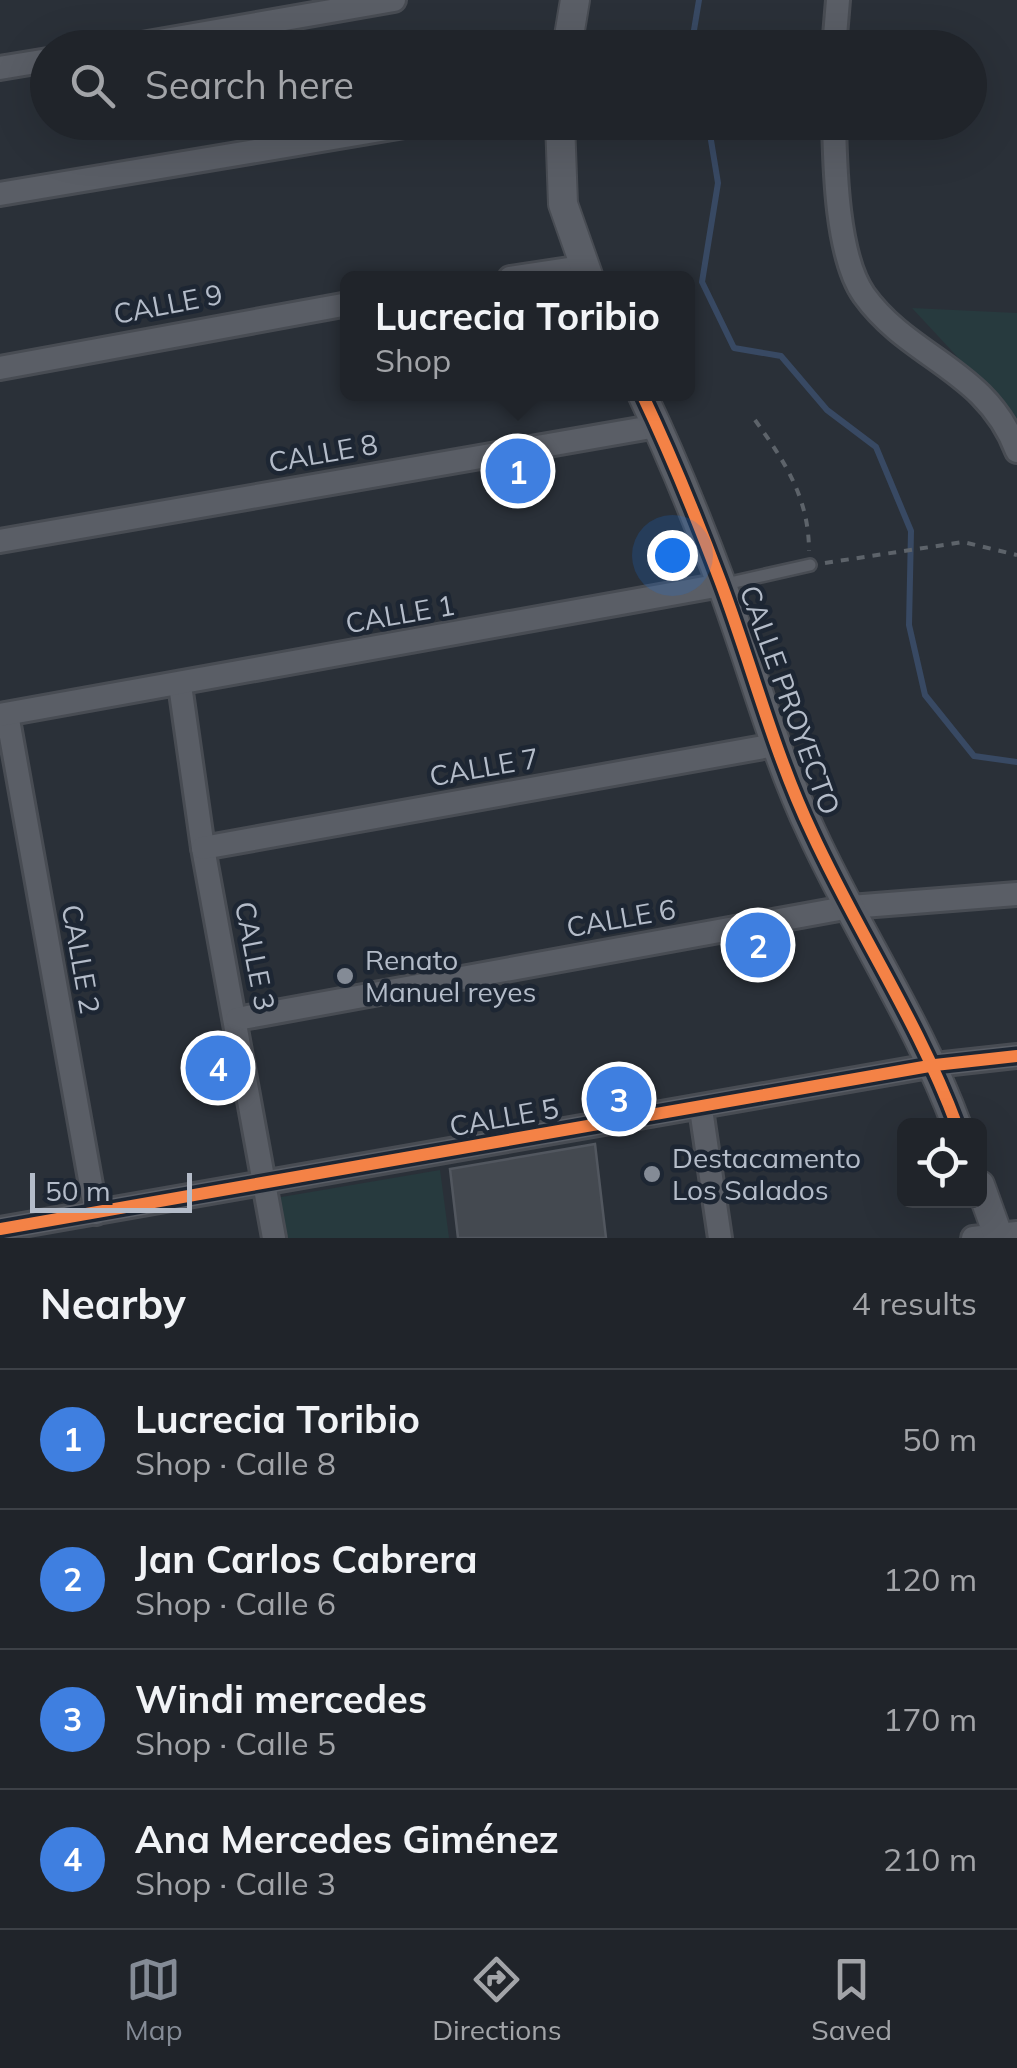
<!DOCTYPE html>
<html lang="en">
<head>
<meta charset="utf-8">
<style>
  body { margin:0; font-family:Mulish,sans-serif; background:#2d3036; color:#f1f3f6 }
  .controls { position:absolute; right:30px; bottom:30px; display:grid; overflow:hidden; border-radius:15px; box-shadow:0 10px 40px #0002 }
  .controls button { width:90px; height:90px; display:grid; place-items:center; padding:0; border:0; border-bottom:2px solid #3d4147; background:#20242a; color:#f1f3f6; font:50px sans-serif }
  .scale { position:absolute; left:30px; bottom:25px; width:162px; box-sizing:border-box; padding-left:10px; border:5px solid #b4bcc9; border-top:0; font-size:28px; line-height:35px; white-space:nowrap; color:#b4bcc9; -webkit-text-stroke:8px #1d2633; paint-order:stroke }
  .you { position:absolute; left:672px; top:555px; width:35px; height:35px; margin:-25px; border:8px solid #fff; border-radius:50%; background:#1a73e8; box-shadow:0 0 0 15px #1a73e833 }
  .badge { display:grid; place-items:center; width:65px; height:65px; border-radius:50%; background:#848b96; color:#fff; font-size:32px; font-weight:700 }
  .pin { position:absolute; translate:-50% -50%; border:5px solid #fff; box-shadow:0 2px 10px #0006 }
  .popup { position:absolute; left:340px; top:271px; width:355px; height:130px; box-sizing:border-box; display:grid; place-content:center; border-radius:15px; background:#20242a; filter:drop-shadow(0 2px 8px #0005); font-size:32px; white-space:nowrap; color:#a2a4a8 }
  .popup b { font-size:38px; color:#f1f3f6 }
  .popup::after { content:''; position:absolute; left:50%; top:100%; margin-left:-20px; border:20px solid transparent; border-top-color:#20242a }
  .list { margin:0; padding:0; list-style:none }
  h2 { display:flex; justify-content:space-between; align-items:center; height:130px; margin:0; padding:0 40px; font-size:42px }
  h2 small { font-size:32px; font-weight:400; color:#a2a4a8 }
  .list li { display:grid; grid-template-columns:65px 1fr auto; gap:30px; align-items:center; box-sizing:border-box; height:140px; padding:0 40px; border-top:2px solid #3d4147 }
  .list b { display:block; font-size:38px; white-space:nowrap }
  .list p { margin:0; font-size:32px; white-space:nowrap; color:#a2a4a8 }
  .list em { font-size:32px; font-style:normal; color:#a2a4a8 }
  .icon { flex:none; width:55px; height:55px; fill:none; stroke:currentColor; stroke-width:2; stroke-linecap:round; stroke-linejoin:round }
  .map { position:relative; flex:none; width:1017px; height:1238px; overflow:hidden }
  .search { position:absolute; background:#20242a; box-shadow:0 10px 40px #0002; left:30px; right:30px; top:30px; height:110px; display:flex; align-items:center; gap:25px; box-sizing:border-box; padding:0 35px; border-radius:55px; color:#a2a4a8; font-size:38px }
  .sheet { height:690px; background:#20242a }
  nav { display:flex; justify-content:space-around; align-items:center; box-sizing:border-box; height:140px; border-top:2px solid #3d4147; background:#20242a; font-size:28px; color:#a2a4a8 }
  nav a { display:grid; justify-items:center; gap:5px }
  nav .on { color:#848b96 }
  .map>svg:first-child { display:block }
  .green { fill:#273a3e }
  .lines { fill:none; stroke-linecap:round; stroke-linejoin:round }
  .stream { stroke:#384963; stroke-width:6 }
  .building { fill:#444950; stroke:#52575f; stroke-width:2.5 }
  .service-casing { stroke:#484c53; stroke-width:16 }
  .minor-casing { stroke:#484c53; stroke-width:28 }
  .tertiary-casing { stroke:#484c53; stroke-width:32 }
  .path { stroke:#5d636a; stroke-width:4; stroke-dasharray:8 8; stroke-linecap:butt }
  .service { stroke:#5a5e66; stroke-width:11 }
  .minor { stroke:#5a5e66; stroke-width:22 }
  .tertiary { stroke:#5a5e66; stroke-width:28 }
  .cycleway-casing { stroke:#1d2633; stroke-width:19 }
  .cycleway { stroke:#f48246; stroke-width:12 }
  .poi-dot { fill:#848b96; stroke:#1d2633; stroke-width:4 }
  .labels { text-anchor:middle; stroke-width:9; stroke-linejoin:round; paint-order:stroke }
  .street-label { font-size:28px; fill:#b4bcc9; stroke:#1d2633 }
  .poi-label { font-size:28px; fill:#b4bcc9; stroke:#1d2633; text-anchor:start }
</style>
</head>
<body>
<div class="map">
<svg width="1017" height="1238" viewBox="0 0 1017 1238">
  <rect width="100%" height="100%" fill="#2a3038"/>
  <!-- green -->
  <g class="green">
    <polygon points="912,308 1017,313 1017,421"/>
    <polygon points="440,1170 449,1238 271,1238 264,1200"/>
  </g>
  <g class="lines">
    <!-- stream -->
    <g class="stream">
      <polyline points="691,48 699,0"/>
      <polyline points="708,122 718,183 702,282 734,348 781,356 827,410 876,447 911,531 909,625 925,695 974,756 1017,762"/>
    </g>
  </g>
  <!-- building -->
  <polygon class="building" points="595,1144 606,1238 458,1238 450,1169"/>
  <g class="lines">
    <defs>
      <polyline id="service" points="721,585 810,565"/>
      <g id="minor">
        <polyline points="119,48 394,0"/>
        <polyline points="834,48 838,0"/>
        <polyline points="0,68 48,60"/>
        <path d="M834,122c1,47 3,135 30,173 46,64 122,74 153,156"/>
        <polyline points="0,194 428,122"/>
        <polyline points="510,278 583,267"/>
        <polyline points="0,368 348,304"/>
        <polyline points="0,541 657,426"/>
        <polyline points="180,685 203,848 274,1238"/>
        <polyline points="7,714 96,1213"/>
        <polyline points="0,715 721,585"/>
        <polyline points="203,848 775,745"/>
        <polyline points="237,1019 850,907 1017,894"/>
        <polyline points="701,1109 720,1238"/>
        <polyline points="0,1229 935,1065 1017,1056"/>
        <polyline points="973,1238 1017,1233"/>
      </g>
      <g id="tertiary">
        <polyline points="567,48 575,0"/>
        <polyline points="560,122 563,204 589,278"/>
        <path d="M642,394c29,61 55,125 79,189 31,83 53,170 91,250 46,100 106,188 145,293"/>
        <polyline points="980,1185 999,1238"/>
      </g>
    </defs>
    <!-- service casing -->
    <use href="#service" class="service-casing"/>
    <!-- minor casing -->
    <use href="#minor" class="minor-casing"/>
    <!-- tertiary casing -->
    <use href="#tertiary" class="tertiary-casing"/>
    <!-- path -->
    <g class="path">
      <path d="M755,420c30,42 54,78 54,131"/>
      <polyline points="825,563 963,542 1017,555"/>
    </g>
    <!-- service -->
    <use href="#service" class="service"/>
    <!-- minor -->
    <use href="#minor" class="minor"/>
    <!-- tertiary -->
    <use href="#tertiary" class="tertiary"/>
    <defs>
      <g id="cycleway">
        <path d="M642,394c29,61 55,125 79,189 31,83 53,170 91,250 46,100 106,188 145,293"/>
        <polyline points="0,1229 935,1065 1017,1056"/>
      </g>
    </defs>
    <!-- cycleway casing -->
    <use href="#cycleway" class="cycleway-casing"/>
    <!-- cycleway -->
    <use href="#cycleway" class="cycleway"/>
  </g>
  <!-- markers -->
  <g class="poi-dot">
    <circle cx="345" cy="976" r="10"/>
    <circle cx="652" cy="1174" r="10"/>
  </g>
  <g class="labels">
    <!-- street labels -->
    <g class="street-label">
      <text transform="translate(168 304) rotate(-11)" y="10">CALLE 9</text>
      <text transform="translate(323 453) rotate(-10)" y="10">CALLE 8</text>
      <text transform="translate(400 614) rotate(-10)" y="10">CALLE 1</text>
      <text transform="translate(790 700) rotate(70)" y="10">CALLE PROYECTO</text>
      <text transform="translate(484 767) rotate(-10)" y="10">CALLE 7</text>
      <text transform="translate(621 918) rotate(-10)" y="10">CALLE 6</text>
      <text transform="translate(255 956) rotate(79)" y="10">CALLE 3</text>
      <text transform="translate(81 959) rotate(80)" y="10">CALLE 2</text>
      <text transform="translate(504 1117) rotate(-10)" y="10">CALLE 5</text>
    </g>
    <!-- poi labels -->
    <g class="poi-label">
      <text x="365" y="970">Renato<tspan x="365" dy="32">Manuel reyes</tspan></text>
      <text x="672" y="1168">Destacamento<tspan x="672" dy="32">Los Salados</tspan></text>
    </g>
  </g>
</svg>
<div class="controls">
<button><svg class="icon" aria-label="locate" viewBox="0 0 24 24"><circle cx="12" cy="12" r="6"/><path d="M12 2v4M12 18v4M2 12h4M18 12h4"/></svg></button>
</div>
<div class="scale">50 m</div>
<div class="you"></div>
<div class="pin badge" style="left:518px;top:471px;background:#3f7fe0">1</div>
<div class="popup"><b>Lucrecia Toribio</b>Shop</div>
<div class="pin badge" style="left:758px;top:945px;background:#3f7fe0">2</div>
<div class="pin badge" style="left:619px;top:1099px;background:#3f7fe0">3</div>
<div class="pin badge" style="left:218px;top:1068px;background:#3f7fe0">4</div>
<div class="search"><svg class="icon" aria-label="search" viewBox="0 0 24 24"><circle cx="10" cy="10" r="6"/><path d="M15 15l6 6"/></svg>Search here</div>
</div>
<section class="sheet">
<h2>Nearby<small>4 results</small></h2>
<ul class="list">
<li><span class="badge" style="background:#3f7fe0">1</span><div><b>Lucrecia Toribio</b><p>Shop · Calle 8</p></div><em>50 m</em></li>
<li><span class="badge" style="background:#3f7fe0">2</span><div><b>Jan Carlos Cabrera</b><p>Shop · Calle 6</p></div><em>120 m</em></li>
<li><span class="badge" style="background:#3f7fe0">3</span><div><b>Windi mercedes</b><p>Shop · Calle 5</p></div><em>170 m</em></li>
<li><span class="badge" style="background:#3f7fe0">4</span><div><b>Ana Mercedes Giménez</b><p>Shop · Calle 3</p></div><em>210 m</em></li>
</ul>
</section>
<nav>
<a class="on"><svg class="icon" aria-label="map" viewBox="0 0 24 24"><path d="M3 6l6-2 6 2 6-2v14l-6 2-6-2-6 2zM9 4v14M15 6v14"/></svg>Map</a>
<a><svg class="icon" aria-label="directions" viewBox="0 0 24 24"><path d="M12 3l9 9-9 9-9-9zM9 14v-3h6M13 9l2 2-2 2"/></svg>Directions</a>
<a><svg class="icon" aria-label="saved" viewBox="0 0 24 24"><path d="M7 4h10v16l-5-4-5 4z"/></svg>Saved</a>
</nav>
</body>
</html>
